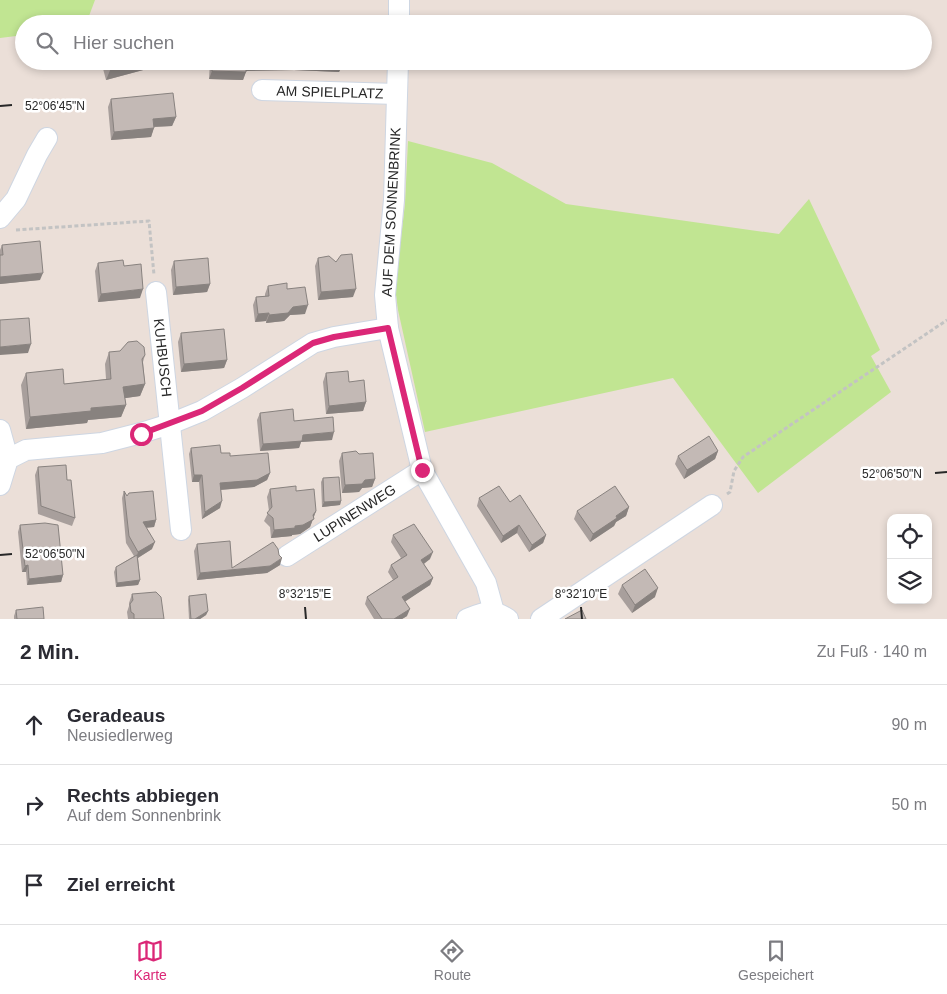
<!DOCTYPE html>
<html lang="de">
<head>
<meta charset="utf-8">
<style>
  body { margin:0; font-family:Helvetica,sans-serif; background:#f7f7f7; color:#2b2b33 }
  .controls { position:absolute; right:15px; bottom:15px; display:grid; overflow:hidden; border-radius:10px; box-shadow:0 2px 8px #0003 }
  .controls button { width:45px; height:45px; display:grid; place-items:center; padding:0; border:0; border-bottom:1px solid #e1e1e2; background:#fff; color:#2b2b33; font:25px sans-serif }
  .stop { position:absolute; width:15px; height:15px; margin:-11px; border:4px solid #db2777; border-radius:50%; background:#fff }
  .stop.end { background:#db2777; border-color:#fff; box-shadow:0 1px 5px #0008 }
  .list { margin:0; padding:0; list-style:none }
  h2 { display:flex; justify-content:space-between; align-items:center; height:65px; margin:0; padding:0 20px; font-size:21px }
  h2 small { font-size:16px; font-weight:400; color:#7c7c81 }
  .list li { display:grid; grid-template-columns:32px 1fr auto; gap:15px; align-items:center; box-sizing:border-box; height:80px; padding:0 20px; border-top:1px solid #e1e1e2 }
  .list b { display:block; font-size:19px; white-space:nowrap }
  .list p { margin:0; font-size:16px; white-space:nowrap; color:#7c7c81 }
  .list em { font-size:16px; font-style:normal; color:#7c7c81 }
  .icon { flex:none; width:28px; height:28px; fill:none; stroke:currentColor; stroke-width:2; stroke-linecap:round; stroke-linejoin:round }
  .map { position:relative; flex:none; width:947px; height:619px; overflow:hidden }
  .search { position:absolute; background:#fff; box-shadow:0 2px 8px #0003; left:15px; right:15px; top:15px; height:55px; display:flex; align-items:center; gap:12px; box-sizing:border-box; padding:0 18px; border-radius:28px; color:#7c7c81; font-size:19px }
  .sheet { height:305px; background:#fff }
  nav { display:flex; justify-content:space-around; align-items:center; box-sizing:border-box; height:70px; border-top:1px solid #e1e1e2; background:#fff; font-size:14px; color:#7c7c81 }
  nav a { display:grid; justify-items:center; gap:2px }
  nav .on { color:#db2777 }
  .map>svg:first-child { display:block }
  .green { fill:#c1e592 }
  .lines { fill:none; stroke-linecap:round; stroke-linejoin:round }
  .minor-casing { stroke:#ced6e2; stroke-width:22 }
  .path { stroke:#c3c3c3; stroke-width:3; stroke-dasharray:4 2.5; stroke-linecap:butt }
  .minor { stroke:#fff; stroke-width:20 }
  .wall { fill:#a89f9c }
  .shaded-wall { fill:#88827f }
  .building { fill:#c3b9b5; stroke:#88827f }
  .route { stroke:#db2777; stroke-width:6 }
  .ticks { fill:none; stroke:#282828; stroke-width:2 }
  .labels { text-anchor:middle; stroke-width:5; stroke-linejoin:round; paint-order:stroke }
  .street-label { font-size:14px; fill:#282828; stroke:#fff }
  .ticks-label { font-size:12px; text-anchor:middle; fill:#282828; stroke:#fff; stroke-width:5; stroke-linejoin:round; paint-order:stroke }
</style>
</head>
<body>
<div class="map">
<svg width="947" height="619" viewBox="0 0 947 619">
  <rect width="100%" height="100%" fill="#ebdfd8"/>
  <!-- green -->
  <g class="green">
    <polygon points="0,0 95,0 86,24 24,24 24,35 0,38"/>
    <polygon points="408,141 492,163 566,204 779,234 809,199 880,350 871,356 891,392 758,493 673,378 425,432 398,310 395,287 405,204"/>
  </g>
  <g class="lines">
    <defs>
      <g id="minor">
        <polyline points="399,24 399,0"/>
        <polyline points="398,61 394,200 385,295 388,328 422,470 486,583 494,612"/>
        <path id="s1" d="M262,90l135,4"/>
        <polyline points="0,218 16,199 37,155 47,138"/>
        <path id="s2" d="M156,292l25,238"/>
        <polyline points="0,430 8,459"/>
        <polyline points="0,485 8,459 26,450 102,443 141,433 170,424 202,411 242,388 313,343 334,337 388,328"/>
        <path id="s3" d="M287,556l135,-86"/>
        <path d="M467,619c17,-7 25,-11 41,0"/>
        <polyline points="541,619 712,505"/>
      </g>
    </defs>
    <!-- minor casing -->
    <use href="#minor" class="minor-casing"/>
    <!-- path -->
    <g class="path">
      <polyline points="16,230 149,221 154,275"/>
      <polyline points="727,494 730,492 734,471 743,457 947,320"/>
    </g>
    <!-- minor -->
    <use href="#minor" class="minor"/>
  </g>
  <!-- wall -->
  <g class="wall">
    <polygon points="101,61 160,61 158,66 106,80"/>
    <polygon points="210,61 369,61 366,70 340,70 339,72 294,70 246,71 243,80 209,79"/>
    <polygon points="111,99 176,117 172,126 154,127 151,137 111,140 108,107"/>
    <polygon points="2,245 40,280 0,284 0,250"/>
    <polygon points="318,258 353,297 318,300 315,266"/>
    <polygon points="174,261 210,284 207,292 173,295 171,270"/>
    <polygon points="98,263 140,298 98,302 95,271"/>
    <polygon points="268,286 287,289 305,314 290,315 284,321 266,323 266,321 255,322 253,305 256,297 265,296 265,294"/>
    <polygon points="181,333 227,360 224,368 181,372 178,342"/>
    <polygon points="109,352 145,355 143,362 145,384 140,396 125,398 126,405 121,417 88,420 87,423 26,429 21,385 26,373 64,384 106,379 105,364"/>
    <polygon points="326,373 349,382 366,402 363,411 326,414 323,382"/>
    <polygon points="260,413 294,421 332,440 301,442 299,448 260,451 257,420"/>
    <polygon points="191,448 230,456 270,473 267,480 254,487 221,490 220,508 202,519 199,482 192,482 189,454"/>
    <polygon points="718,451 715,459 684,479 675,464 678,456"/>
    <polygon points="342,453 375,479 372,487 362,488 359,492 342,493 339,461"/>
    <polygon points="38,467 67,480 75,518 72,526 38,514 35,475"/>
    <polygon points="323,478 341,501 340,505 322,507 321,482"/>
    <polygon points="270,489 296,491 316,511 310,527 300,534 292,535 292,536 271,538 270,527 264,521 269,511 267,497"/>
    <polygon points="124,491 127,496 156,520 154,527 146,528 152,549 138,558 140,580 138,585 116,587 114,572 116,567 134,556 126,543 122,498"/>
    <polygon points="479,498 510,502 546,535 543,543 529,552 517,533 501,543 477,506"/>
    <polygon points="629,507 626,516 616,522 614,526 590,542 574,519 577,511"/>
    <polygon points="20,525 63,575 61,582 27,585 26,572 22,572 18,532"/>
    <polygon points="393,535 430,559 424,564 433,578 430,585 405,601 407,616 402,619 374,619 365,604 367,597 393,580 388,572 391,565 401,558 391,542"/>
    <polygon points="197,544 232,568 280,565 267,573 197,580 194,551"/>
    <polygon points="622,585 655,597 632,613 618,594"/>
    <polygon points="132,594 164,619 128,619 127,612 129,606 129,603"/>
    <polygon points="189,596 208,611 206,615 200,619 189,619 188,600"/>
    <polygon points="16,610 44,619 14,619 14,616"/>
  </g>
  <!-- shaded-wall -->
  <g class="shaded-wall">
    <polygon points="135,61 160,61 158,66 106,80 111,68"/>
    <polygon points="369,61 366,70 340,70 339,72 294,70 243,71 246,62"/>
    <polygon points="212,71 246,72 243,80 209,79"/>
    <polygon points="176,117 172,126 150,127 153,119"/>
    <polygon points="154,128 151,137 111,140 114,132"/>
    <polygon points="43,273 40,280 0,284 0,277"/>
    <polygon points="210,284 207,292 173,295 176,287"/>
    <polygon points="143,289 140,298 98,302 101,294"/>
    <polygon points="356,289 353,297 318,300 321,292"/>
    <polygon points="308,305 305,314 290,315 284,321 266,323 269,315 293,307"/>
    <polygon points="269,313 266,321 255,322 258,314"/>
    <polygon points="31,344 28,353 0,355 0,347"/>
    <polygon points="227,360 224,368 181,372 184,364"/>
    <polygon points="145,384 140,396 119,399 123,387"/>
    <polygon points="366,402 363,411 326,414 329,406"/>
    <polygon points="126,405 121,417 88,420 87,423 26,429 30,417 91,408"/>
    <polygon points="334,432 332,440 301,442 299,448 260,451 263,444 303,435"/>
    <polygon points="718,451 715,459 684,479 687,470"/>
    <polygon points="270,473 267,480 254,487 218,490 220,483"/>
    <polygon points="194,475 202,475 199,482 192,482"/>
    <polygon points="375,479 372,487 362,488 359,492 342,493 345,485 365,480"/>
    <polygon points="222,501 220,508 202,519 205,512"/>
    <polygon points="341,501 340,505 322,507 324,502"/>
    <polygon points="629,507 626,516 616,522 614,526 590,542 593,534 616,516"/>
    <polygon points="316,511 310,527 300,534 292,535 292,536 271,538 274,530 295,526 313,515"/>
    <polygon points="156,520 154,527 140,528 143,522"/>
    <polygon points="519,525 517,533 501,543 503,536"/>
    <polygon points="546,535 543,543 529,552 532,545"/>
    <polygon points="155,542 152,549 136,559 138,552"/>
    <polygon points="433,552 430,559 419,567 421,560"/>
    <polygon points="282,558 280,565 267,573 197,580 200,573 270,566"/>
    <polygon points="28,565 26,572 22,572 25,566"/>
    <polygon points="63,575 61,582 27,585 29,579"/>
    <polygon points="433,578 430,585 400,605 402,597"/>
    <polygon points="140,580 138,585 116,587 117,583"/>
    <polygon points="658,588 655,597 632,613 635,605"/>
    <polygon points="410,609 407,616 402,619 394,619"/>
    <polygon points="208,611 206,615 200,619 195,619"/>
  </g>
  <!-- building -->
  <g class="building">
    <polygon points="153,16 155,24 126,24"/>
    <polygon points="109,61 135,61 111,68"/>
    <polygon points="213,61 342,61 342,64 297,62 246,62 246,72 212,71"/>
    <polygon points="173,93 176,117 153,119 154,128 114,132 111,99"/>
    <polygon points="40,241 43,273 0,277 0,255 3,255 2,245"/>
    <polygon points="352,254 356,289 321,292 318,258 329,256 336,262 341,255"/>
    <polygon points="208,258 210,284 176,287 174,261"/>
    <polygon points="123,260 124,266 141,264 143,289 101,294 98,263"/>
    <polygon points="287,283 287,289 305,287 308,305 293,307 288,313 269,315 269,313 258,314 256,297 269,296 268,286"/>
    <polygon points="29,318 31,344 0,347 0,320"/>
    <polygon points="224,329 227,360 184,364 181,333"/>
    <polygon points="137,341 144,347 145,355 142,359 145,384 123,387 126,405 91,408 91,411 30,417 26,373 63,369 64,384 111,379 109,352 120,351 128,342"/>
    <polygon points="348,371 349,382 364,380 366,402 329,406 326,373"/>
    <polygon points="293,409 294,421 333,417 334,432 303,435 302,441 263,444 260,413"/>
    <polygon points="709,436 718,451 687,470 678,456"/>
    <polygon points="220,445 221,453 230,453 230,456 268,453 270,473 257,480 220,483 222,501 205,512 202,475 194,475 191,448"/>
    <polygon points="356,451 359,454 373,453 375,479 365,480 362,484 345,485 342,453"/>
    <polygon points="66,465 67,480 71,480 75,518 41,506 38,467"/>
    <polygon points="339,477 341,501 324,502 323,478"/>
    <polygon points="296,486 296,491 314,489 316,511 313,515 314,519 303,525 295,526 295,528 274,530 273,518 267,513 272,507 270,489"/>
    <polygon points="499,486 510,502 520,495 546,535 532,545 519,525 503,536 479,498"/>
    <polygon points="615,486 629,507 616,516 617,518 593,534 577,511"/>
    <polygon points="124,491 127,496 129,493 153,491 156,520 143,522 155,542 138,552 129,536"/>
    <polygon points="45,523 58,525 63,575 29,579 28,565 25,566 20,525"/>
    <polygon points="414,524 433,552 421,560 433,578 402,597 410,609 394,619 382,619 367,597 398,577 391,565 407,555 393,535"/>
    <polygon points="230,541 232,568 273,542 278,549 279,555 282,558 270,566 200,573 197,544"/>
    <polygon points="137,555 140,580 117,583 116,567"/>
    <polygon points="645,569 658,588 635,605 622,585"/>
    <polygon points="156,592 161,597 164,619 134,619 134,614 131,612 130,604 133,600 132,594"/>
    <polygon points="206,594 208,611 195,619 191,619 189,596"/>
    <polygon points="43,607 44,619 17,619 16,610"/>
    <polygon points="582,610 586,619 565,619"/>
  </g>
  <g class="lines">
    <!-- route -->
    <polyline class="route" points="141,434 202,411 242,388 313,343 334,337 388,328 422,470"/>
  </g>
  <!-- ticks -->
  <path class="ticks" d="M0,106l12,-1M935,473l12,-1M0,555l12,-1M305,607l1,12M581,607l1,12"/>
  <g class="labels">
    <!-- street labels -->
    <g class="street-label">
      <text dy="5" stroke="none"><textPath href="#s1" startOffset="68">AM SPIELPLATZ</textPath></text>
      <text transform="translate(391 212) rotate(-87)" y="5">AUF DEM SONNENBRINK</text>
      <text dy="5" stroke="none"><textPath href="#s2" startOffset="66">KUHBUSCH</textPath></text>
      <text dy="5" stroke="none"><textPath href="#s3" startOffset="80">LUPINENWEG</textPath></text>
    </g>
  </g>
  <g class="ticks-label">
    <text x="55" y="110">52°06'45"N</text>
    <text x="892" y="478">52°06'50"N</text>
    <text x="55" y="558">52°06'50"N</text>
    <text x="305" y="598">8°32'15"E</text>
    <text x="581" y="598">8°32'10"E</text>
  </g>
</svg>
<div class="controls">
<button><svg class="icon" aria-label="locate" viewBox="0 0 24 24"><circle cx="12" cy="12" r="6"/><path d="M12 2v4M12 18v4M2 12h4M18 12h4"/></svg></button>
<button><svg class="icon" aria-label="layers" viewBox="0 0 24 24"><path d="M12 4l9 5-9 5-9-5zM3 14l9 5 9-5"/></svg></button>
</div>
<div class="stop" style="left:141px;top:434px"></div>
<div class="stop end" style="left:422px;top:470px"></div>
<div class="search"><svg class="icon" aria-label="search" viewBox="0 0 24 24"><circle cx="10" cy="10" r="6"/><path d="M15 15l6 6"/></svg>Hier suchen</div>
</div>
<section class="sheet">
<h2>2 Min.<small>Zu Fuß · 140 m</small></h2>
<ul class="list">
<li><svg class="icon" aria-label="ahead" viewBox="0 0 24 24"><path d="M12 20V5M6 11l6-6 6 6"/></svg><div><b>Geradeaus</b><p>Neusiedlerweg</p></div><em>90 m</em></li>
<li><svg class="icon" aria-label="right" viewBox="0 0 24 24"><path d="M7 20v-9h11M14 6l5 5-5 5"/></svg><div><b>Rechts abbiegen</b><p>Auf dem Sonnenbrink</p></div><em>50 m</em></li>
<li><svg class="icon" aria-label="arrive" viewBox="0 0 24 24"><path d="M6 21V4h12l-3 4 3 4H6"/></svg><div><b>Ziel erreicht</b></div></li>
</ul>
</section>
<nav>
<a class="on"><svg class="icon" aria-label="map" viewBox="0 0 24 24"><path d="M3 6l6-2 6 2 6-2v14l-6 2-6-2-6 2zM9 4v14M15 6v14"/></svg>Karte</a>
<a><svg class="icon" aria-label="directions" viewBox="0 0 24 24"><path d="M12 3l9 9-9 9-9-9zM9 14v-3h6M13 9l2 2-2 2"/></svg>Route</a>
<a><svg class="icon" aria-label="saved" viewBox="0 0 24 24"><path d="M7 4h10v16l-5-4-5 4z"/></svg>Gespeichert</a>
</nav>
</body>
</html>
